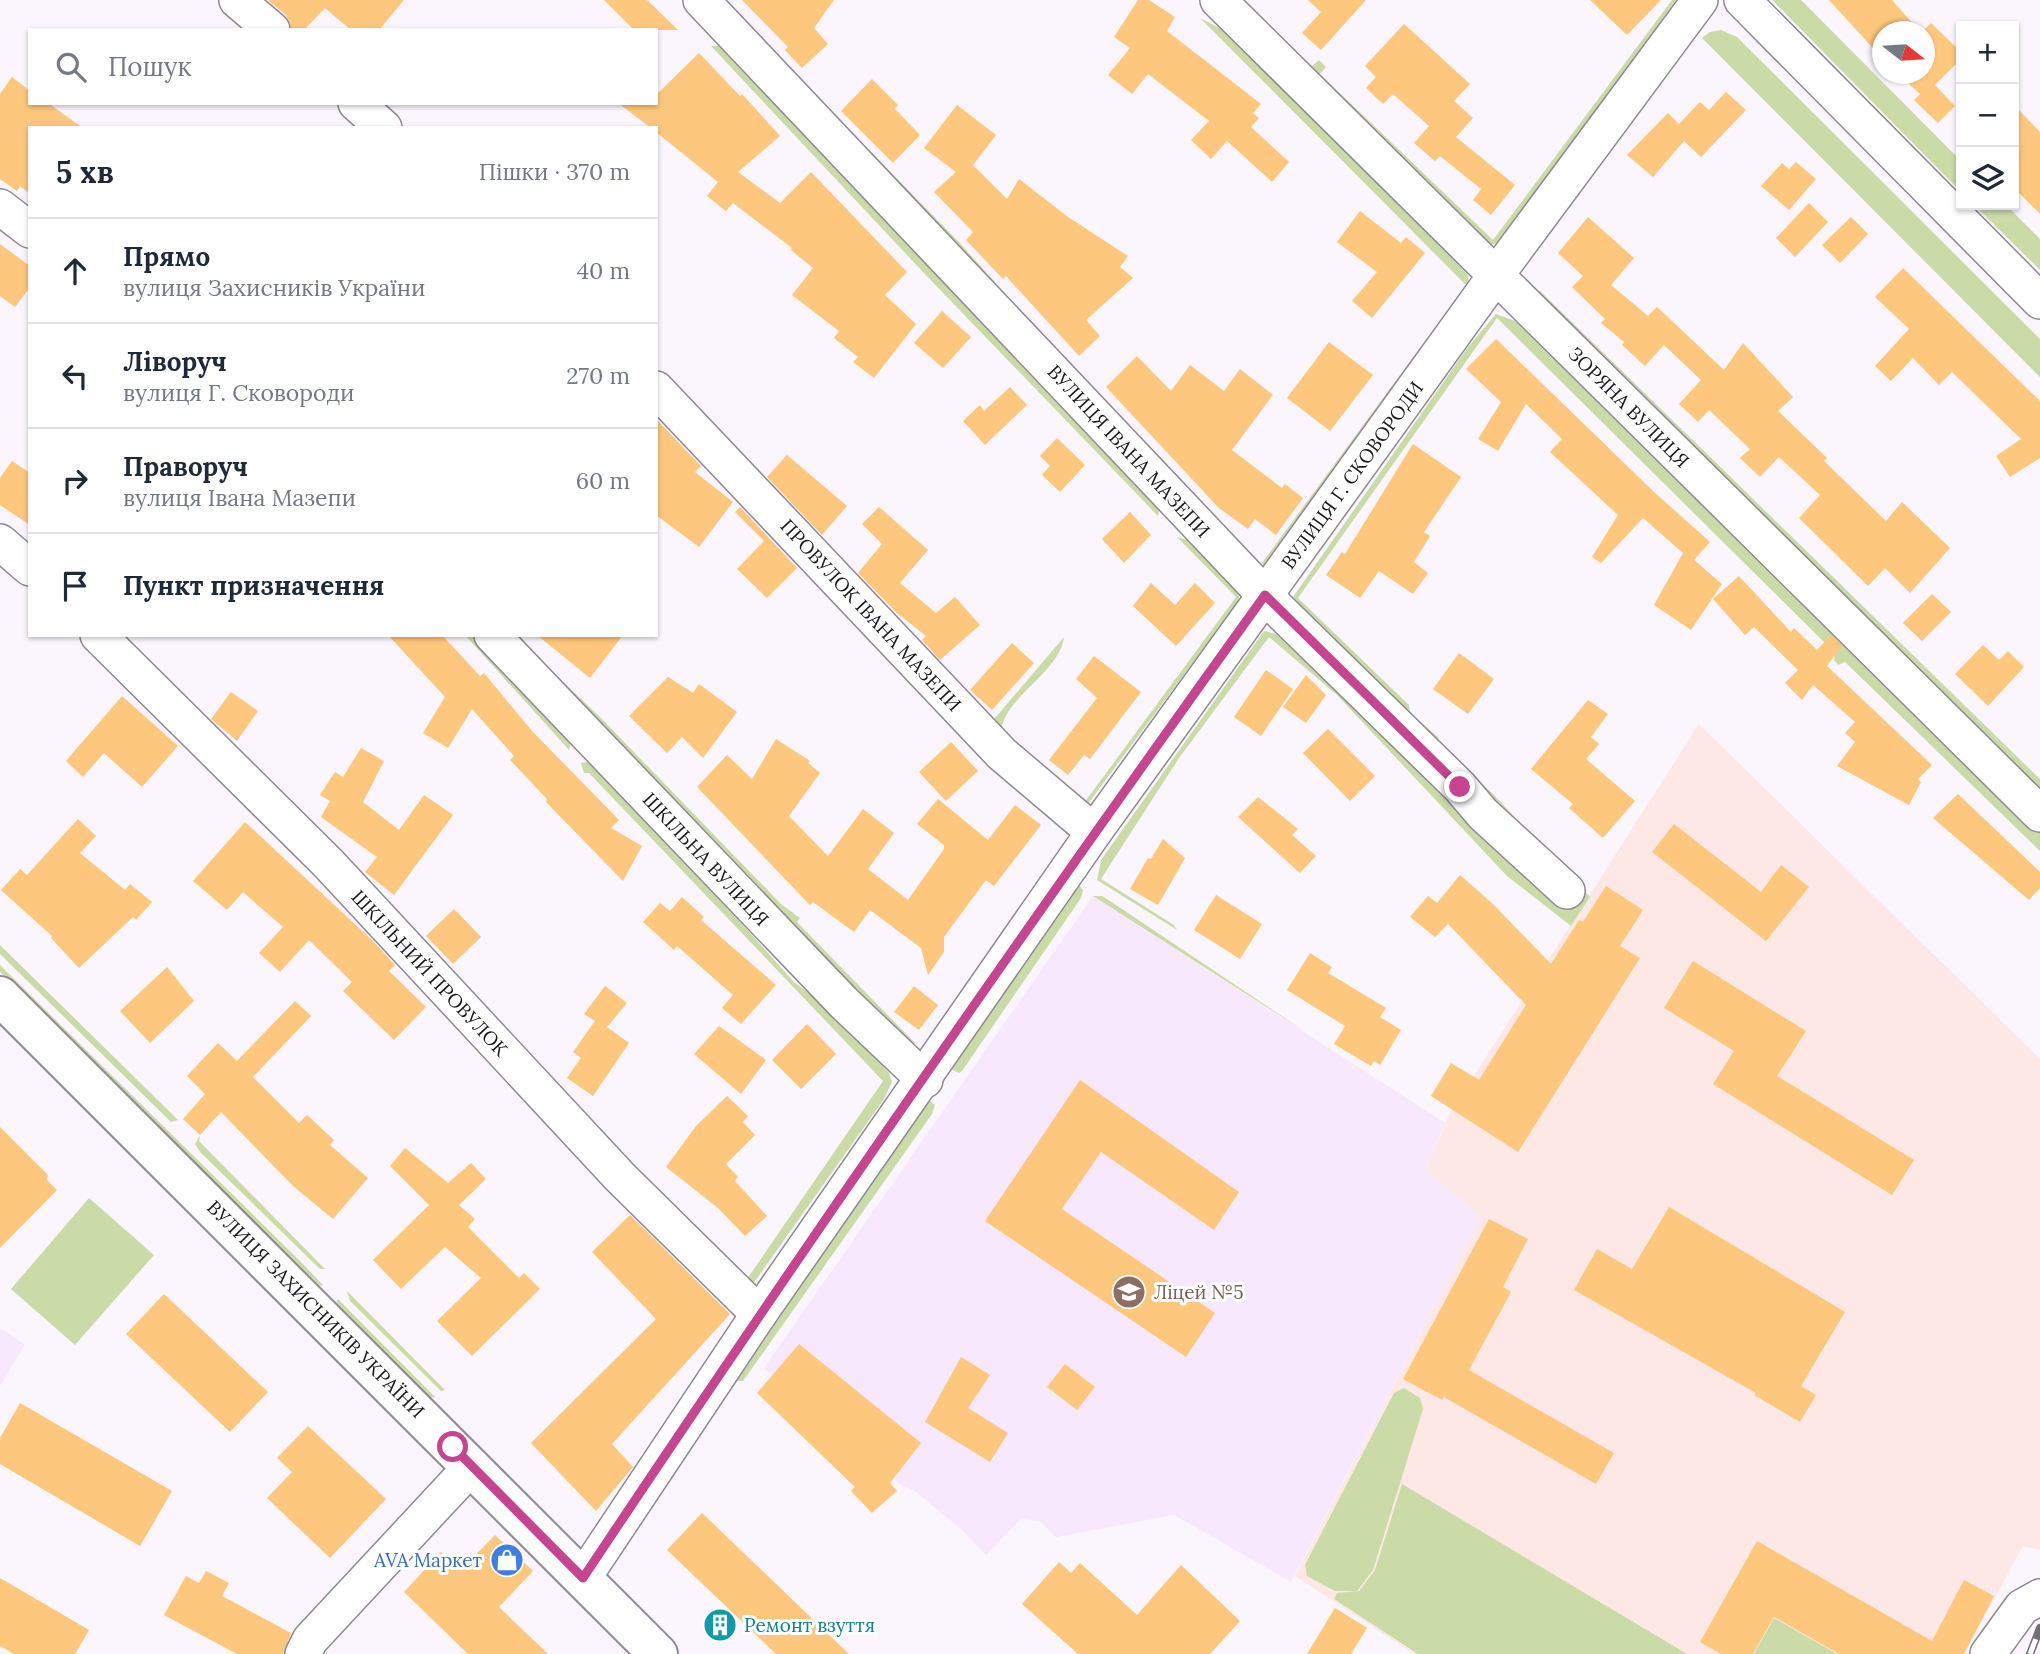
<!DOCTYPE html>
<html lang="uk">
<head>
<meta charset="utf-8">
<style>
  body { margin:0; font-family:Lora,serif; background:#f2f2f3; color:#1f2937 }
  .controls { position:absolute; right:21px; top:21px; display:grid; overflow:hidden; border-radius:0px; box-shadow:0 2px 5px #0004 }
  .controls button { width:63px; height:63px; display:grid; place-items:center; padding:0; border:0; border-bottom:2px solid #e0e1e3; background:#fff; color:#1f2937; font:35px sans-serif }
  .compass { position:absolute; left:1872px; top:21px; width:63px; height:63px; border-radius:50%; background:#fff; box-shadow:0 2px 5px #0004; rotate:107deg }
  .stop { position:absolute; width:21px; height:21px; margin:-16px; border:5px solid #c54590; border-radius:50%; background:#fff }
  .stop.end { background:#c54590; border-color:#fff; box-shadow:0 2px 7px #0008 }
  .list { margin:0; padding:0; list-style:none }
  h2 { display:flex; justify-content:space-between; align-items:center; height:91px; margin:0; padding:0 28px; font-size:30px }
  h2 small { font-size:23px; font-weight:400; color:#747a83 }
  .list li { display:grid; grid-template-columns:46px 1fr auto; gap:21px; align-items:center; box-sizing:border-box; height:105px; padding:0 28px; border-top:2px solid #e0e1e3 }
  .list b { display:block; font-size:26px; white-space:nowrap }
  .list p { margin:0; font-size:23px; white-space:nowrap; color:#747a83 }
  .list em { font-size:23px; font-style:normal; color:#747a83 }
  .icon { flex:none; width:38px; height:38px; fill:none; stroke:currentColor; stroke-width:2; stroke-linecap:round; stroke-linejoin:round }
  .map { position:relative; flex:none; width:2040px; height:1654px; overflow:hidden }
  .search { position:absolute; background:#fff; box-shadow:0 2px 5px #0004; left:28px; top:28px; width:630px; height:77px; display:flex; align-items:center; gap:18px; box-sizing:border-box; padding:0 24px; border-radius:0px; color:#747a83; font-size:26px }
  .panel { position:absolute; background:#fff; box-shadow:0 2px 5px #0004; left:28px; top:126px; width:630px; height:511px; border-radius:0px }
  .map>svg:first-child { display:block }
  .built { fill:#f8e8fe }
  .industrial { fill:#fde8e6 }
  .green { fill:#cadba8 }
  .building { fill:#fdc77d }
  .lines { fill:none; stroke-linecap:round; stroke-linejoin:round }
  .street-casing { stroke:#918795; stroke-width:38 }
  .secondary-casing { stroke:#918795; stroke-width:42 }
  .street { stroke:#fff; stroke-width:35 }
  .secondary { stroke:#fff; stroke-width:38 }
  .rail-casing { stroke:#726e75; stroke-width:8 }
  .rail { stroke:#fff; stroke-width:5; stroke-dasharray:16; stroke-linecap:butt }
  .route { stroke:#c54590; stroke-width:9 }
  .labels { text-anchor:middle; stroke-width:6; stroke-linejoin:round; paint-order:stroke }
  .street-label { font-size:19px; fill:#1b181d; stroke:#fff }
  .education-label { font-size:19px; fill:#785e54; stroke:#fff; text-anchor:start }
  .shop-label { font-size:19px; fill:#366cbe; stroke:#fff; text-anchor:end }
  .culture-label { font-size:19px; fill:#0d838f; stroke:#fff; text-anchor:start }
</style>
</head>
<body>
<div class="map">
<svg width="2040" height="1654" viewBox="0 0 2040 1654">
  <rect width="100%" height="100%" fill="#fbf5fe"/>
  <!-- built -->
  <g class="built">
    <polygon points="1093,896 1445,1123 1426,1170 1481,1217 1291,1582 1174,1515 1056,1537 1040,1521 1021,1519 986,1555 961,1529 915,1491 901,1485 764,1368"/>
    <polygon points="0,1328 25,1344 0,1386"/>
  </g>
  <!-- industrial -->
  <polygon class="industrial" points="1699,724 2040,1059 2040,1550 2023,1546 1964,1654 1414,1654 1295,1576 1481,1217 1426,1170 1449,1115"/>
  <!-- green -->
  <g class="green">
    <polygon points="1672,0 1676,0 1505,238 1490,246 1257,20 1258,15 1312,66 1319,60 1326,67 1320,74 1493,240"/>
    <polygon points="1772,0 1801,0 1961,161 1961,192"/>
    <polygon points="1200,18 1233,35 1308,107 1468,275 1469,287 1265,566 1262,563 1466,285"/>
    <polygon points="1721,30 1737,37 2040,339 2040,377 1702,38 1710,32"/>
    <polygon points="711,46 722,46 1160,505 1158,516 921,270"/>
    <polygon points="836,116 957,240 1040,332 833,121"/>
    <polygon points="1974,205 2006,205 2040,239 2040,270"/>
    <polygon points="1539,290 2040,779 2040,799 1540,303"/>
    <polygon points="1496,314 1515,321 1628,426 2040,828 2040,851 1845,662 1838,665 1834,660 1835,653 1497,318 1298,598 1409,705 1410,713 1439,738 1437,741 1493,794 1590,897 1571,926 1507,876 1337,695 1269,637 1179,758 1101,879 1174,925 1177,930 1097,880 1101,860 1264,631 1276,634 1323,669 1293,597 1468,347"/>
    <polygon points="1177,537 1191,541 1240,593 1238,602 1087,805 1081,807 1236,597"/>
    <polygon points="465,635 479,635 572,739 569,750"/>
    <path d="M1064,637c-5,37 -62,61 -63,96l-11,-9z"/>
    <polygon points="535,655 600,717 781,904 800,918 797,922 915,1043 903,1041"/>
    <polygon points="587,762 598,763 794,982 827,1007 889,1073 892,1082 884,1099 748,1291 743,1285 883,1081 589,773 584,773 581,763"/>
    <polygon points="1078,884 1083,890 1081,898 962,1071 959,1073 951,1069"/>
    <polygon points="1093,896 1102,896 1113,903 1307,1033"/>
    <polygon points="0,945 178,1120 171,1122 0,954"/>
    <polygon points="0,965 303,1264 323,1285 320,1286 0,972"/>
    <polygon points="929,1100 935,1105 932,1114 743,1381 737,1381 924,1102"/>
    <polygon points="200,1135 199,1141 325,1269 320,1269 200,1152 195,1144"/>
    <polygon points="89,1198 154,1255 75,1345 11,1289"/>
    <polygon points="347,1291 445,1390 441,1391 350,1301"/>
    <polygon points="338,1299 435,1397 430,1398 336,1302"/>
    <polygon points="1404,1388 1420,1398 1423,1409 1373,1570 1357,1591 1335,1591 1307,1576 1305,1565 1394,1393"/>
    <polygon points="1402,1484 1687,1654 1418,1654 1334,1599 1337,1593 1359,1591 1375,1570"/>
    <polygon points="1774,1618 1837,1654 1754,1654"/>
  </g>
  <!-- building -->
  <g class="building">
    <polygon points="268,0 404,0 379,30 351,30 325,8 304,30 292,30 286,15"/>
    <polygon points="604,0 647,0 678,30 634,30"/>
    <polygon points="742,0 834,0 814,28 828,44 802,68 785,50 788,47"/>
    <polygon points="1138,0 1149,0 1175,17 1167,31 1261,104 1253,113 1259,118 1251,127 1289,162 1272,182 1227,141 1211,159 1191,140 1209,121 1148,74 1132,94 1108,75 1130,48 1114,37"/>
    <polygon points="1308,0 1366,0 1321,50 1302,33 1321,12"/>
    <polygon points="1590,0 1661,0 1627,35"/>
    <polygon points="1829,0 1892,0 1920,32 1882,32 1882,58"/>
    <polygon points="1931,23 1961,52 1961,59 1935,85 1955,106 1938,123 1914,100 1920,94 1898,74 1924,74 1922,32"/>
    <polygon points="1404,24 1470,84 1454,101 1473,118 1456,137 1515,185 1491,215 1473,200 1481,189 1440,156 1435,161 1414,143 1429,126 1393,94 1383,104 1366,88 1376,77 1365,66"/>
    <polygon points="699,53 740,96 742,94 780,136 738,172 780,203 811,172 907,272 885,295 916,324 874,378 853,362 858,357 834,338 839,331 792,295 813,268 791,250 792,248 733,203 726,211 707,196 718,182 656,132 656,128 651,128 618,103 656,103 656,95"/>
    <polygon points="12,77 30,91 30,103 48,103 83,128 30,128 30,194 20,186 17,191 0,179 0,94"/>
    <polygon points="872,79 898,105 895,109 920,135 893,163 841,111"/>
    <polygon points="1726,92 1746,110 1701,157 1684,141 1653,177 1627,155 1668,113 1679,124 1700,102 1709,110"/>
    <polygon points="957,105 996,135 973,165 1007,199 1019,179 1068,217 1128,256 1120,267 1133,278 1086,320 1100,336 1079,356 1006,276 1003,279 966,240 973,232 934,192 956,172 924,148"/>
    <polygon points="2014,105 2040,132 2040,214 2014,188"/>
    <polygon points="1796,162 1816,179 1789,210 1761,186 1782,163 1789,169"/>
    <polygon points="1809,203 1828,222 1795,257 1776,238"/>
    <polygon points="1360,211 1401,243 1406,237 1425,253 1372,318 1352,301 1377,272 1337,242"/>
    <polygon points="1588,217 1634,258 1611,285 1648,316 1657,307 1724,370 1743,343 1793,397 1778,411 1827,458 1824,461 1886,521 1902,502 1950,548 1910,593 1885,568 1868,586 1799,518 1820,495 1779,457 1760,477 1740,458 1750,449 1709,410 1698,422 1679,404 1701,380 1664,345 1645,366 1622,345 1624,342 1601,323 1605,319 1572,287 1583,276 1558,253"/>
    <polygon points="1851,217 1868,234 1840,263 1822,245"/>
    <polygon points="0,244 30,266 30,287 15,307 0,296"/>
    <polygon points="1903,268 2040,401 2040,458 2010,477 1996,456 2021,439 1952,372 1939,385 1913,358 1891,381 1875,366 1909,329 1875,297"/>
    <polygon points="942,311 971,337 943,368 914,343"/>
    <polygon points="1496,339 1654,492 1710,542 1694,560 1722,584 1691,630 1654,605 1683,553 1643,518 1601,563 1592,557 1618,515 1550,452 1562,439 1526,404 1498,451 1478,439 1501,402 1466,369"/>
    <polygon points="1329,342 1373,375 1330,431 1287,398"/>
    <polygon points="1137,356 1171,391 1190,365 1224,391 1240,369 1273,395 1232,450 1282,488 1285,484 1303,498 1276,535 1255,519 1248,529 1219,508 1106,387"/>
    <polygon points="1010,387 1027,405 985,445 963,421 980,405 984,411"/>
    <polygon points="656,419 701,466 695,472 733,502 699,547 656,515"/>
    <polygon points="1057,438 1085,465 1060,492 1042,475 1050,466 1040,456"/>
    <polygon points="1413,444 1461,477 1424,532 1430,536 1414,562 1428,573 1413,594 1379,571 1360,598 1326,575 1342,552 1345,554"/>
    <polygon points="787,455 847,506 822,535 767,477"/>
    <polygon points="12,461 30,473 30,525 0,505 0,478"/>
    <polygon points="740,507 797,568 767,598 737,569 764,541 735,512"/>
    <polygon points="879,507 928,550 900,583 936,613 955,597 980,625 940,660 922,640 926,636 897,613 858,573 882,544 862,524"/>
    <polygon points="1130,512 1151,535 1124,563 1102,539"/>
    <polygon points="1739,576 1791,632 1794,628 1817,650 1831,635 1842,646 1827,666 1932,765 1918,779 1921,782 1909,805 1837,766 1855,742 1845,733 1855,722 1813,685 1802,700 1785,683 1798,670 1754,627 1745,635 1713,599"/>
    <polygon points="1151,583 1175,605 1195,583 1215,603 1176,646 1133,606"/>
    <polygon points="1932,594 1951,612 1922,641 1903,623"/>
    <polygon points="388,635 442,635 480,676 484,673 532,731 619,820 611,828 642,846 623,881 546,802 547,799 510,760 514,756 472,709 448,748 423,733 445,697"/>
    <polygon points="537,635 623,635 590,678"/>
    <polygon points="1012,643 1034,663 992,710 970,690"/>
    <polygon points="1983,645 1999,660 2008,651 2024,667 1988,706 1955,674"/>
    <polygon points="1459,653 1494,679 1468,714 1433,689"/>
    <polygon points="1094,656 1141,692 1090,759 1084,755 1068,775 1049,760 1097,698 1076,679"/>
    <polygon points="1266,670 1293,689 1261,736 1234,717"/>
    <polygon points="1306,675 1326,695 1306,723 1283,707"/>
    <polygon points="668,677 693,693 699,684 737,712 703,758 682,737 667,753 629,716"/>
    <polygon points="231,692 258,711 237,741 211,719"/>
    <polygon points="122,696 178,746 142,787 104,753 83,777 66,761"/>
    <polygon points="1588,700 1608,714 1591,737 1599,744 1586,759 1635,801 1603,838 1569,808 1573,804 1531,769"/>
    <polygon points="1328,729 1375,776 1350,801 1303,753"/>
    <polygon points="776,739 810,761 808,763 820,773 789,816 828,856 863,809 894,833 868,869 908,900 944,849 944,845 917,824 938,799 988,840 1015,805 1041,825 994,886 986,880 944,937 944,952 928,975 921,948 870,910 854,932 813,902 810,905 697,787 727,755 752,779"/>
    <polygon points="951,742 978,771 946,801 919,772"/>
    <polygon points="361,748 384,761 363,802 399,830 424,795 453,815 394,895 365,872 377,857 321,817 330,801 320,795 335,772 343,777"/>
    <polygon points="1958,794 2040,872 2040,888 2029,900 1933,818"/>
    <polygon points="1258,797 1298,829 1292,835 1316,856 1300,873 1238,817"/>
    <polygon points="78,819 96,836 80,853 125,890 130,884 152,902 136,920 133,917 79,968 51,938 52,936 1,890 20,869 27,875"/>
    <polygon points="245,822 373,941 395,965 389,971 426,1007 394,1040 343,991 352,982 309,940 280,972 259,953 283,927 243,892 227,910 193,881"/>
    <polygon points="1674,824 1761,892 1781,865 1809,887 1766,941 1652,852"/>
    <polygon points="1163,839 1185,858 1158,905 1130,889 1148,858 1151,859"/>
    <polygon points="1460,875 1493,904 1551,964 1579,920 1583,922 1606,886 1643,910 1620,946 1640,958 1518,1152 1431,1096 1451,1063 1479,1080 1526,1005 1448,924 1435,937 1410,917 1428,896 1437,903"/>
    <polygon points="1216,895 1262,924 1240,959 1194,930"/>
    <polygon points="682,897 704,917 701,920 776,985 741,1024 722,1008 733,995 677,946 674,950 643,922 660,903 670,911"/>
    <polygon points="454,909 481,937 453,964 426,936"/>
    <polygon points="1310,953 1332,967 1328,973 1386,1008 1380,1017 1401,1030 1380,1065 1374,1061 1371,1066 1334,1044 1345,1026 1287,990"/>
    <polygon points="1693,961 1806,1031 1777,1076 1914,1160 1892,1195 1713,1084 1734,1051 1664,1008"/>
    <polygon points="167,967 194,1001 150,1043 120,1011"/>
    <polygon points="605,986 627,1003 607,1027 629,1043 593,1096 567,1078 581,1058 573,1052 595,1021 584,1014"/>
    <polygon points="914,986 938,1005 919,1030 894,1012"/>
    <polygon points="295,1001 311,1016 253,1077 299,1123 307,1115 334,1140 330,1145 368,1178 333,1219 293,1186 221,1112 200,1135 183,1119 205,1094 187,1076 218,1043 237,1061"/>
    <polygon points="807,1024 836,1054 801,1089 772,1060"/>
    <polygon points="719,1026 766,1060 741,1094 694,1054"/>
    <polygon points="1080,1080 1239,1192 1214,1230 1101,1152 1062,1209 1215,1313 1186,1357 985,1221"/>
    <polygon points="727,1096 748,1116 743,1122 755,1135 726,1164 738,1177 735,1181 767,1216 745,1236 718,1208 666,1167 696,1126"/>
    <polygon points="0,1127 48,1175 47,1180 57,1190 0,1248"/>
    <polygon points="405,1148 448,1183 471,1163 486,1179 459,1205 475,1219 468,1227 519,1278 524,1273 540,1289 472,1356 437,1321 481,1278 445,1247 401,1289 373,1260 429,1205 390,1166"/>
    <polygon points="1669,1207 1845,1312 1801,1386 1816,1395 1800,1422 1754,1395 1756,1393 1574,1290 1597,1249 1632,1269"/>
    <polygon points="630,1215 730,1314 612,1444 633,1467 596,1511 531,1443 656,1319 592,1252"/>
    <polygon points="1489,1219 1528,1239 1503,1287 1511,1292 1469,1370 1614,1453 1596,1484 1444,1397 1442,1400 1403,1379"/>
    <polygon points="164,1294 268,1392 230,1432 126,1334"/>
    <polygon points="799,1344 921,1443 890,1483 897,1491 872,1513 851,1491 855,1487 757,1393"/>
    <polygon points="961,1357 990,1375 968,1408 1008,1433 990,1462 925,1422"/>
    <polygon points="1065,1364 1095,1387 1077,1410 1047,1387"/>
    <polygon points="20,1403 172,1491 140,1546 0,1464 0,1438"/>
    <polygon points="308,1426 386,1499 330,1558 267,1498 292,1472 277,1458"/>
    <polygon points="702,1513 849,1654 776,1654 667,1550"/>
    <polygon points="495,1535 533,1571 499,1607 548,1654 468,1654 404,1592 441,1552 461,1570"/>
    <polygon points="1757,1541 1932,1641 1964,1580 1994,1596 1964,1654 1839,1654 1774,1617 1753,1654 1721,1654 1700,1642"/>
    <polygon points="1059,1562 1071,1573 1080,1563 1137,1615 1181,1565 1240,1621 1210,1654 1078,1654 1022,1604"/>
    <polygon points="206,1571 229,1583 222,1596 291,1633 283,1654 237,1654 164,1615 186,1576 199,1583"/>
    <polygon points="0,1578 89,1630 75,1654 14,1654 0,1646"/>
    <polygon points="1335,1608 1367,1628 1351,1654 1307,1654"/>
  </g>
  <g class="lines">
    <defs>
      <g id="street">
        <polyline points="237,0 272,30"/>
        <polyline points="701,0 1279,610 1460,787 1483,814 1567,891"/>
        <polyline points="1218,0 2040,814"/>
        <polyline points="1742,0 2040,301"/>
        <polyline points="356,103 384,128"/>
        <polyline points="0,207 30,230"/>
        <polyline points="656,389 1002,754 1094,832"/>
        <polyline points="0,542 30,568"/>
        <polyline points="98,635 328,863 620,1177 759,1314"/>
        <polyline points="492,635 844,1003 925,1080"/>
        <polyline points="583,1578 759,1314 1094,832 1496,275 1700,0"/>
        <polyline points="303,1654 310,1640 472,1466"/>
        <polyline points="1988,1654 2022,1607 2040,1597"/>
      </g>
      <polyline id="secondary" points="0,996 658,1654"/>
    </defs>
    <!-- street casing -->
    <use href="#street" class="street-casing"/>
    <!-- secondary casing -->
    <use href="#secondary" class="secondary-casing"/>
    <!-- street -->
    <use href="#street" class="street"/>
    <!-- secondary -->
    <use href="#secondary" class="secondary"/>
    <defs>
      <polyline id="rail" points="2030,1654 2040,1628"/>
    </defs>
    <!-- rail casing -->
    <use href="#rail" class="rail-casing"/>
    <!-- rail -->
    <use href="#rail" class="rail"/>
  </g>
  <g class="lines">
    <!-- route -->
    <path class="route" d="M453,1447l130,131c221,-332 449,-659 682,-983l195,192"/>
  </g>
  <!-- icons -->
  <defs>
    <symbol id="school-disc" viewBox="-11 -11 22 22"><circle r="9.5" fill="#8d6e63" stroke="#fff"/><path d="M0-5L7-2L0 1L-7-2ZM-4 1L0 2.5L4 1V4Q0 6-4 4Z" fill="#fff"/></symbol>
    <symbol id="shop-disc" viewBox="-11 -11 22 22"><circle r="9.5" fill="#3f7fe0" stroke="#fff"/><path d="M-5-2.5h2.3a2.7 3.5 0 0 1 5.4 0H5L5.5 6h-11ZM-1.5-2.5h3a1.5 2.3 0 0 0-3 0Z" fill="#fff"/></symbol>
    <symbol id="building-disc" viewBox="-11 -11 22 22"><circle r="9.5" fill="#0f9aa8" stroke="#fff"/><path d="M-4-6H4V6H1V3H-1V6H-4ZM-2.5-4.3h1.7v1.8h-1.7ZM.8-4.3h1.7v1.8H.8ZM-2.5-1h1.7V.8h-1.7ZM.8-1h1.7V.8H.8Z" fill="#fff"/></symbol>
  </defs>
  <g fill-rule="evenodd">
    <use href="#school-disc" x="1110" y="1273" width="38" height="38"/>
    <use href="#shop-disc" x="488" y="1541" width="38" height="38"/>
    <use href="#building-disc" x="701" y="1606" width="38" height="38"/>
  </g>
  <g class="labels">
    <!-- street labels -->
    <g class="street-label">
      <text transform="translate(1629 407) rotate(45)" y="7">ЗОРЯНА ВУЛИЦЯ</text>
      <text transform="translate(1129 451) rotate(47)" y="7">ВУЛИЦЯ ІВАНА МАЗЕПИ</text>
      <text transform="translate(1352 475) rotate(-54)" y="7">ВУЛИЦЯ Г. СКОВОРОДИ</text>
      <text transform="translate(871 615) rotate(47)" y="7">ПРОВУЛОК ІВАНА МАЗЕПИ</text>
      <text transform="translate(706 859) rotate(47)" y="7">ШКІЛЬНА ВУЛИЦЯ</text>
      <text transform="translate(430 973) rotate(47)" y="7">ШКІЛЬНИЙ ПРОВУЛОК</text>
      <text transform="translate(316 1309) rotate(45)" y="7">ВУЛИЦЯ ЗАХИСНИКІВ УКРАЇНИ</text>
    </g>
    <!-- education labels -->
    <g class="education-label">
      <text x="1154" y="1299">Ліцей №5</text>
    </g>
    <!-- shop labels -->
    <g class="shop-label">
      <text x="482" y="1567">AVA Маркет</text>
    </g>
    <!-- culture labels -->
    <g class="culture-label">
      <text x="744" y="1632">Ремонт взуття</text>
    </g>
  </g>
</svg>
<div class="controls">
<button>+</button>
<button>−</button>
<button><svg class="icon" aria-label="layers" viewBox="0 0 24 24"><path d="M12 4l9 5-9 5-9-5zM3 14l9 5 9-5"/></svg></button>
</div>
<svg class="compass" viewBox="-18 -18 36 36"><path d="M0-13l5 13h-10z" fill="#e53935"/><path d="M0 13l5-13h-10z" fill="#747a83"/></svg>
<div class="stop" style="left:453px;top:1447px"></div>
<div class="stop end" style="left:1460px;top:787px"></div>
<div class="search"><svg class="icon" aria-label="search" viewBox="0 0 24 24"><circle cx="10" cy="10" r="6"/><path d="M15 15l6 6"/></svg>Пошук</div>
<section class="panel">
<h2>5 хв<small>Пішки · 370 m</small></h2>
<ul class="list">
<li><svg class="icon" aria-label="ahead" viewBox="0 0 24 24"><path d="M12 20V5M6 11l6-6 6 6"/></svg><div><b>Прямо</b><p>вулиця Захисників України</p></div><em>40 m</em></li>
<li><svg class="icon" aria-label="left" viewBox="0 0 24 24"><path d="M17 20v-9H6M10 6l-5 5 5 5"/></svg><div><b>Ліворуч</b><p>вулиця Г. Сковороди</p></div><em>270 m</em></li>
<li><svg class="icon" aria-label="right" viewBox="0 0 24 24"><path d="M7 20v-9h11M14 6l5 5-5 5"/></svg><div><b>Праворуч</b><p>вулиця Івана Мазепи</p></div><em>60 m</em></li>
<li><svg class="icon" aria-label="arrive" viewBox="0 0 24 24"><path d="M6 21V4h12l-3 4 3 4H6"/></svg><div><b>Пункт призначення</b></div></li>
</ul>
</section>
</div>
</body>
</html>
